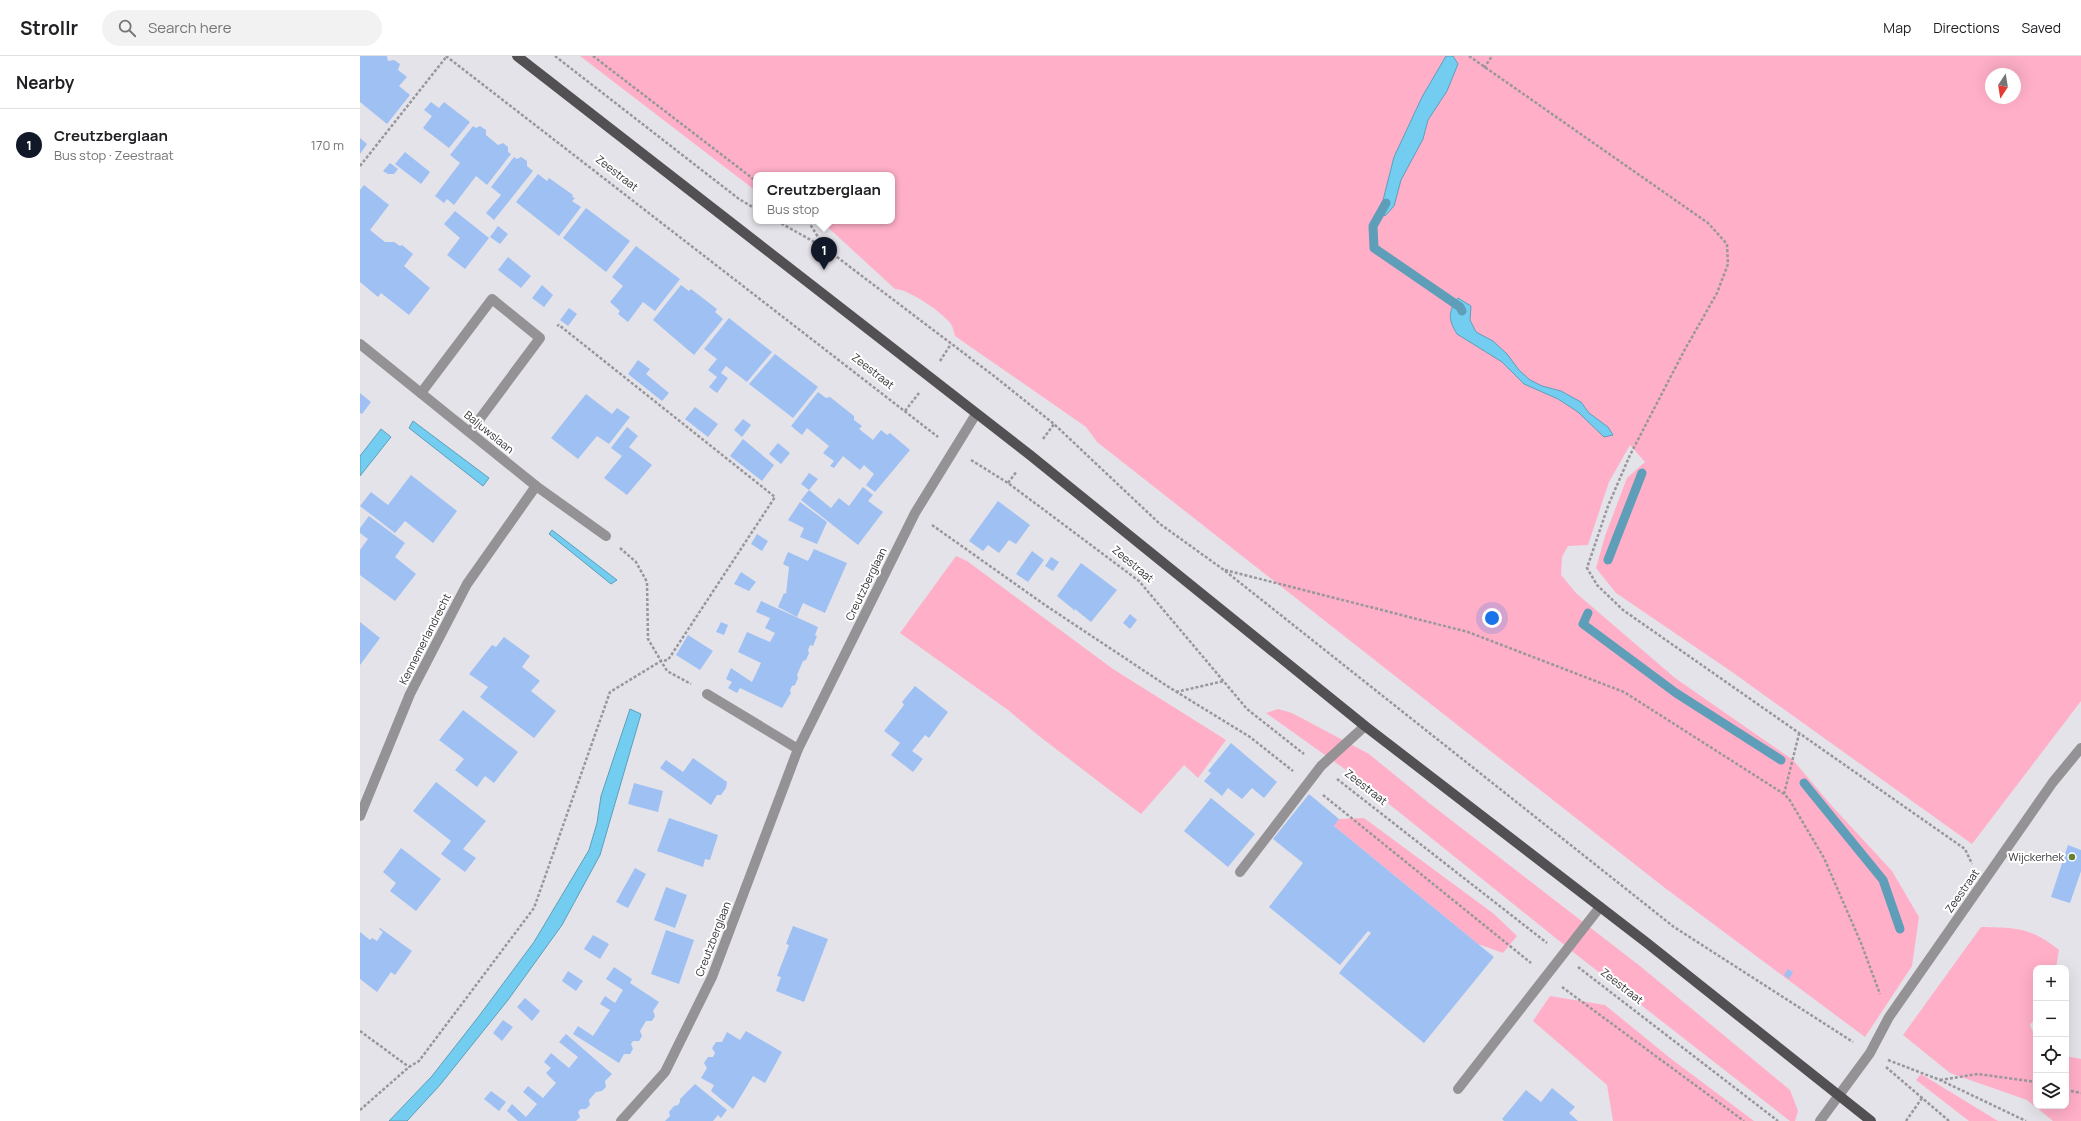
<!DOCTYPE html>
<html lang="en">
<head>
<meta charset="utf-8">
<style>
  body { margin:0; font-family:Manrope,sans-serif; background:#f2f2f2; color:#202124 }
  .controls { position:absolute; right:12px; bottom:12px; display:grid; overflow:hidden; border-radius:8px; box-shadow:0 4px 16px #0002 }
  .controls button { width:36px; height:36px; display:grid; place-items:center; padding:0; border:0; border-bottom:1px solid #e0e0e0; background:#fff; color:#202124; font:20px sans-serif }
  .compass { position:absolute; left:1625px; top:12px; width:36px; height:36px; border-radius:50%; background:#fff; box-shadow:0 4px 16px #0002; rotate:192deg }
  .you { position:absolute; left:1132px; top:562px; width:14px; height:14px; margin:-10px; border:3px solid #fff; border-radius:50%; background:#1a73e8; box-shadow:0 0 0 6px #1a73e833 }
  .badge { display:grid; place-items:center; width:26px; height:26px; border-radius:50%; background:#111827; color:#fff; font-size:13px; font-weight:700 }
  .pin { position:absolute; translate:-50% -33px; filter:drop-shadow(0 1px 2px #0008) }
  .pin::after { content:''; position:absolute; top:21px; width:14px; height:12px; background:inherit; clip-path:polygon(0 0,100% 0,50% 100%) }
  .popup { position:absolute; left:393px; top:116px; width:142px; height:52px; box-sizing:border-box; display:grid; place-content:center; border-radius:8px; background:#fff; filter:drop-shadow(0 1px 3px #0005); font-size:13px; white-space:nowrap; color:#757577 }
  .popup b { font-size:15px; color:#202124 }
  .popup::after { content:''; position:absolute; left:50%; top:100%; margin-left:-8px; border:8px solid transparent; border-top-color:#fff }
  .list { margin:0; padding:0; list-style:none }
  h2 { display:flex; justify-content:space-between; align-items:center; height:52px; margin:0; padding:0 16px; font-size:17px }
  h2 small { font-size:13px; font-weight:400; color:#757577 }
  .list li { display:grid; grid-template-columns:26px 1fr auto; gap:12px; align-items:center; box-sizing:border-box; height:72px; padding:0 16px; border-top:1px solid #e0e0e0 }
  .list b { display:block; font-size:15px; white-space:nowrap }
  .list p { margin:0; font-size:13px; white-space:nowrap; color:#757577 }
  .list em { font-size:13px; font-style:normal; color:#757577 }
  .icon { flex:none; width:22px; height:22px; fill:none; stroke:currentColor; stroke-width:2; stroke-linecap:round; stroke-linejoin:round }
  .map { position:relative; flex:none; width:1721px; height:1065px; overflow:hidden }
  header { display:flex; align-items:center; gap:24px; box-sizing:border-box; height:56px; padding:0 20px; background:#fff; border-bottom:1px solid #e0e0e0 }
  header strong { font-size:19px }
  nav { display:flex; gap:22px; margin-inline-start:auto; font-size:14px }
  .search { width:280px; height:36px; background:#f2f2f2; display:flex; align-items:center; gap:10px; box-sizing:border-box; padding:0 14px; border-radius:22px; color:#757577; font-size:15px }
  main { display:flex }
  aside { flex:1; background:#fff }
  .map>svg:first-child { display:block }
  .green { fill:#ffafc8; fill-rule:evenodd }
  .water { fill:#72cdf0; stroke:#5f9eb8 }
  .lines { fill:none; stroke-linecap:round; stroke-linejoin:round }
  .stream { stroke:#5f9eb8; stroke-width:9 }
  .building { fill:#9fc0f3 }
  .path { stroke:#98979c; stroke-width:2.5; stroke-dasharray:3 2; stroke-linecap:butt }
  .minor { stroke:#949294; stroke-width:10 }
  .major { stroke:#535053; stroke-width:10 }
  .poi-dot { fill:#667f31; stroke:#fff; stroke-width:1.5 }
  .labels { text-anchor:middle; stroke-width:4; stroke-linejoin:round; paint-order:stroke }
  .street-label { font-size:11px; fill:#333235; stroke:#fff }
  .poi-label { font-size:11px; fill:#333235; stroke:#fff; text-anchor:end }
</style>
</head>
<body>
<header>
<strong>Strollr</strong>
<div class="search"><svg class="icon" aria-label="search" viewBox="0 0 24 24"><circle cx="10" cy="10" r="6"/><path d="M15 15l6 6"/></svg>Search here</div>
<nav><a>Map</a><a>Directions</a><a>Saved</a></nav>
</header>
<main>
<aside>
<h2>Nearby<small></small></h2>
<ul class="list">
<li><span class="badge">1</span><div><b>Creutzberglaan</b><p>Bus stop · Zeestraat</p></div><em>170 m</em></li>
</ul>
</aside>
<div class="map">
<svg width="1721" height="1065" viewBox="0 0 1721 1065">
  <rect width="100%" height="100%" fill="#e4e3e9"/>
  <!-- green -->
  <g class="green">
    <path d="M220,0h1501v645l-109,143 -240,-172 -116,-79 -20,-25 9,-32 22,-58 18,-16 -15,-17 -21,37 -21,63 -20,1 -6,11 -1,18 15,18 99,85 118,82 38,45 61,66 27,46 -7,49 -47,71 -200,-149 -568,-446 -11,-15 -131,-91c-1,-3 -2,-9 -4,-12 -8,-11 -42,-35 -56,-35l-74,-68h71v-46h-136v16zM1631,18h24v24h-24z"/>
    <polygon points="596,500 607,505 753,613 866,684 838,722 824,709 781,758 679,680 648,654 540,577"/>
    <polygon points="918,653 932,657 1009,698 1069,747 1280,910 1430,1034 1438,1055 1435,1065 1430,1065 1213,896 993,719 906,657"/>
    <polygon points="1004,762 1134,858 1157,880 1143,897 1118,888 974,770 979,763"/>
    <path d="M1621,871c36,1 49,0 78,23l-3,18h-20v49l-6,8 6,14v67h30v-50l15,3v62h-28l-26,-21 -77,-27 -47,-38z"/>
    <polygon points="1190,940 1245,949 1310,1002 1394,1065 1253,1065 1247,1029 1173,965"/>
    <polygon points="1561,1018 1638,1065 1609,1065 1556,1024"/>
  </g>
  <!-- water -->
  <g class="water">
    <polygon points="1086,0 1093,0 1098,8 1087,35 1068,64 1063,83 1041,124 1034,150 1025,160 1020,156 1034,101 1062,41"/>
    <path d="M1098,242l13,8 -1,14 6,12 17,9 14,13 12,16 11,10 12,6 19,5 20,11 8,11 19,14 5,8 -9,2 -26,-25 -20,-13 -34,-15 -22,-22 -45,-28c-9,-14 -9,-23 1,-36z"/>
    <polygon points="53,365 129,422 123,430 49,372"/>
    <polygon points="21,373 31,381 0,420 0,400"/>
    <polygon points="192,474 257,524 251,528 189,478"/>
    <polygon points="270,653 281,658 240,799 202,869 148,944 80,1029 47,1065 29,1065 72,1020 119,960 174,886 229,794 237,767 241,740"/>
  </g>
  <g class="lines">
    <!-- stream -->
    <g class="stream">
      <polyline points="1026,147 1013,170 1014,192 1100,251 1102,255"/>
      <polyline points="1248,504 1282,417"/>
      <polyline points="1228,557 1223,568 1316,637 1421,704"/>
      <polyline points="1444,727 1523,824 1540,873"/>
    </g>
  </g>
  <!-- building -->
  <g class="building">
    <polygon points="0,0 27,0 28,5 34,4 40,8 38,14 47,21 39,30 50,39 27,68 0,46"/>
    <polygon points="71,46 79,52 84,46 110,66 89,92 63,72 72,60 64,54"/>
    <polygon points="113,70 116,72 120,70 126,74 126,79 138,89 143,87 148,91 148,96 151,98 127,129 116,120 94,149 87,143 84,147 75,140 100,107 90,99"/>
    <polygon points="0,82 7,88 0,98"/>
    <polygon points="45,96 70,116 61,128 35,108"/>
    <polygon points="154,101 157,103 161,101 167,105 167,110 173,115 134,164 126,157 141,139 131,131"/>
    <polygon points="30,107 38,113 34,118 28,118 23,115"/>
    <polygon points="178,118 187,125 189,122 213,139 212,141 215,142 212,145 221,151 199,180 156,146"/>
    <polygon points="4,129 29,149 10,174 25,186 34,186 40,190 42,189 53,198 44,210 70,232 49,259 21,237 18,241 0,226 0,134"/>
    <polygon points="226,152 270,185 246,216 203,182"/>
    <polygon points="95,155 129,182 105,213 87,199 100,182 84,168"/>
    <polygon points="138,170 148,178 140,188 130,181"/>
    <polygon points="276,190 320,223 295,255 283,246 268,266 258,258 260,255 250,246 263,230 252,221"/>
    <polygon points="148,201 171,220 161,232 138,214"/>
    <polygon points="182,229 193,239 184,251 172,242"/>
    <polygon points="321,229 329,235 331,233 357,253 355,256 363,263 334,299 293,264"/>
    <polygon points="209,252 217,258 208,270 200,264"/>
    <polygon points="369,262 412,296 387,326 366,310 361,317 368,322 357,337 349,331 357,321 348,314 357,303 344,293"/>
    <polygon points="415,298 458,331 433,362 389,328"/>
    <polygon points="278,304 290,313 286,318 309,337 302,345 268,318"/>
    <polygon points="458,336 466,342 470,341 494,360 494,364 502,370 499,373 513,384 521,374 527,379 530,377 550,394 515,436 506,429 514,418 504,409 500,414 483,400 474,412 470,410 474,405 463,397 469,390 447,372 442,379 431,370"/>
    <polygon points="0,337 11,346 2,358 0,357"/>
    <polygon points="226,338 252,358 257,352 270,361 249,388 237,380 218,403 191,382"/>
    <polygon points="335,351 358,368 348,381 325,363"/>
    <polygon points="383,363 391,369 382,381 374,374"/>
    <polygon points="267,371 278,380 269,391 292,409 267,439 244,422 262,400 251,392"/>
    <polygon points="383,383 414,409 402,425 370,400"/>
    <polygon points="418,387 430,397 421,408 409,398"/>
    <polygon points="449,417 458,423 449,434 441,428"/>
    <polygon points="51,419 97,455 73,487 45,465 35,477 0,450 11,436 28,449"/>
    <polygon points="503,431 513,439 508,445 523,456 498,489 441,444 449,434 471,452 479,442 489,450"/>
    <polygon points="638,445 670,469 656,488 649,484 639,497 628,489 623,495 609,485"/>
    <polygon points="440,446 467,466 457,488 440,481 444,472 428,464"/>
    <polygon points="9,460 45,487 35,501 56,518 35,545 0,519 0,494 8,483 0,477 0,472"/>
    <polygon points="397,478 408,485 402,495 391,488"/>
    <polygon points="454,493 487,507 465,557 443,547 437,561 418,551 424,537 426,538 429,511 423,508 428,496 448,505"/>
    <polygon points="672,495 684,504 668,526 656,518"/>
    <polygon points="691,501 699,506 693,515 685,510"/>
    <polygon points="721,507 757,534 731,566 715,553 714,555 713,553 697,540"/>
    <polygon points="381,516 396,526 389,535 374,528"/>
    <polygon points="401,545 458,571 455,579 457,580 453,590 450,589 448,594 449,597 446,604 443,605 437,619 438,622 435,629 432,630 430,634 431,637 422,652 380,632 377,637 368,632 372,626 366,623 371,612 392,626 401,607 378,596 387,576 410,586 415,577 405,572 410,562 396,556"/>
    <polygon points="770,558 777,564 770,573 763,567"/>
    <polygon points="0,566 20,582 0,609"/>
    <polygon points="361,566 368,569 364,579 356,576"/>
    <polygon points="328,579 353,595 340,614 316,599"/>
    <polygon points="144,581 170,600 162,611 180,625 171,635 196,655 174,682 120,641 128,631 109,618 132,589 136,591"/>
    <polygon points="555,630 588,656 569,682 565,679 552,695 563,703 553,716 531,699 540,687 524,675 544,649 542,646"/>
    <polygon points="103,654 158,696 134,727 125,720 117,731 95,714 104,703 79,684"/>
    <polygon points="871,687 917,726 904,742 892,732 882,743 868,732 862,740 844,725 851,717 848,715"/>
    <polygon points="333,702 367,726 366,732 361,739 357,739 351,749 300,712 306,704 323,716"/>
    <polygon points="76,726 126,765 103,793 116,802 105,816 81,798 91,785 53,755"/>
    <polygon points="274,727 303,735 298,756 268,748"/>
    <polygon points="949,738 979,763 974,770 1134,901 1064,987 979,917 1011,877 1008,875 980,909 909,851 943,807 913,783"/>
    <polygon points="851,742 895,778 868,811 824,775"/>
    <polygon points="309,762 358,779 350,804 345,803 343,811 297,795"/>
    <polygon points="1708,789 1721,794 1721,815 1710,847 1691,841"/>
    <polygon points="41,792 81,823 56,855 30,835 36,827 23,816"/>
    <polygon points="275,812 286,818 268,852 256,846"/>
    <polygon points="306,831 327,839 315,872 294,864"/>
    <polygon points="433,870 468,883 444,946 416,935 421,921 417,920 429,889 426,888"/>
    <polygon points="20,872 52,895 35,919 31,916 17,936 0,923 0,876 10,884 12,882 17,885 23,876 19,873"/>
    <polygon points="306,874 334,884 319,928 291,918"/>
    <polygon points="233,879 249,888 240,903 224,893"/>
    <polygon points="254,911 272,923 270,927 299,946 293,955 295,960 292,965 286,965 280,975 282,980 279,985 273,985 271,988 273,993 270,998 264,998 259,1007 213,978 218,970 233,980 250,954 240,948 245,940 255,947 263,934 246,923"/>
    <polygon points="1428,913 1433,916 1429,923 1424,919"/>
    <polygon points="208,915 223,925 216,935 202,925"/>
    <polygon points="165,942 180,955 172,965 157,951"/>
    <polygon points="143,964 153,971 142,985 133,977"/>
    <polygon points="386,975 422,996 405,1027 393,1020 373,1053 351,1035 354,1029 341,1022 347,1012 344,1007 348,1001 353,1001 355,997 352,992 356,986 362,986 367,976 380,984"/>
    <polygon points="206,978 252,1018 245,1025 246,1031 242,1035 236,1036 229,1044 230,1049 226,1053 221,1053 218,1056 220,1061 216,1065 158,1065 147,1055 152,1048 166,1061 177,1048 163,1036 168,1030 183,1042 196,1027 186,1017 191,1012 184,1006 191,997 209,1012 218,1001 199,986"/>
    <polygon points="335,1028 367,1054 361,1062 358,1059 353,1065 305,1065 310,1060 309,1056 314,1050 318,1049 320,1046 320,1043"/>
    <polygon points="1192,1032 1215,1051 1209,1057 1218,1065 1144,1065 1142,1063 1166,1034 1181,1046"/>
    <polygon points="131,1035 146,1046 139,1055 124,1043"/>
  </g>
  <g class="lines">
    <!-- path -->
    <g class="path">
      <polyline points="86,0 578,381"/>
      <polyline points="195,0 379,143 396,153"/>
      <polyline points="233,0 396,125"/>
      <polyline points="1109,0 1348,167 1367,188 1368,208 1357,237 1324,295 1270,399 1248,450 1227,512 1237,529 1263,554 1605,793 1612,808"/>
      <polyline points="1124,12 1132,0"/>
      <polyline points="0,110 87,0"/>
      <polyline points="417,165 465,192 634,320 694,368 800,468 864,514 1314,871 1493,986"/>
      <polyline points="448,165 465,192"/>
      <polyline points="580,305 591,288"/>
      <polyline points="545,355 559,337"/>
      <polyline points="683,383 694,368"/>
      <polyline points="611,404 648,427 779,525 887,653 944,698"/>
      <polyline points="648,427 657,415"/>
      <polyline points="572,469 685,549 807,630 890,681 933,715"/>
      <polyline points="260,492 276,506 287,526 288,583 307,615 331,628"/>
      <polyline points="865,514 1108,576 1264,636 1424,738 1429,743 1464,802 1501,887 1520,938"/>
      <polyline points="816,636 864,625"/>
      <polyline points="977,723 1187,887"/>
      <polyline points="1424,738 1439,678"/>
      <polyline points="963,739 1171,907"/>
      <polyline points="1218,911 1418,1065"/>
      <polyline points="1202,931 1384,1065"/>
      <polyline points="0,975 49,1011"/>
      <polyline points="1528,1004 1580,1024 1666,1065"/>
      <polyline points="1526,1011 1589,1065"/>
      <polyline points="1580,1024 1618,1018 1676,1026"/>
      <polyline points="1706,1034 1721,1037"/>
      <polyline points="0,1054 49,1011 59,1005 174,852 250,636 301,605 308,604 415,441 199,269 197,270"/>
      <polyline points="1546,1065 1562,1042"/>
    </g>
    <!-- minor -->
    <g class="minor">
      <polyline points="0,288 176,430 246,480"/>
      <polyline points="61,337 132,243 180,282 110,376"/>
      <polyline points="347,638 438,693"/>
      <polyline points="0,760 50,638 107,528 176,430"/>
      <polyline points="880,816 961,710 1005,670"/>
      <polyline points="1098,1033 1240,851"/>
      <polyline points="261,1065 305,1016 352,921 438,693 555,457 616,358"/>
      <polyline points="1460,1065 1510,997 1529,961 1693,726 1721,692"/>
    </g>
    <!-- major -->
    <polyline class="major" points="157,0 670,399 1005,670 1287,887 1511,1065"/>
  </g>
  <!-- markers -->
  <circle class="poi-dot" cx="1712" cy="801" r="4"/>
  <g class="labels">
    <!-- street labels -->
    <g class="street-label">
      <text transform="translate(257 117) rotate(38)" y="4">Zeestraat</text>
      <text transform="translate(513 315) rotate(38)" y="4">Zeestraat</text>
      <text transform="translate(129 376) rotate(39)" y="4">Baljuwslaan</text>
      <text transform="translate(773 508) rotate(40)" y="4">Zeestraat</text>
      <text transform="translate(506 528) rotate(-64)" y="4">Creutzberglaan</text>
      <text transform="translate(65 583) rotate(-63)" y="4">Kennemerlandrecht</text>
      <text transform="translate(1006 731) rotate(38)" y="4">Zeestraat</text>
      <text transform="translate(1602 835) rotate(-55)" y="4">Zeestraat</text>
      <text transform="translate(353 883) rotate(-69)" y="4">Creutzberglaan</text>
      <text transform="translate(1262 930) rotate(38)" y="4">Zeestraat</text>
    </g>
    <!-- poi labels -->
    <g class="poi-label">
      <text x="1704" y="805">Wijckerhek</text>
    </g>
  </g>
</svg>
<div class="controls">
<button>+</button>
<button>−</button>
<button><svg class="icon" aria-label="locate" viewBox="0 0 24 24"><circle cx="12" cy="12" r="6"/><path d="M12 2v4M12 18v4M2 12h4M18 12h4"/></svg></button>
<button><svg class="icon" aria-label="layers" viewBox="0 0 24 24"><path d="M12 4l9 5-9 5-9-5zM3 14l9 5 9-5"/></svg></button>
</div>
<svg class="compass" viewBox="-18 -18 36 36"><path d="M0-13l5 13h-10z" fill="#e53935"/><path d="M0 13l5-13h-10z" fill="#757577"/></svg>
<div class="you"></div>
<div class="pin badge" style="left:464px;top:214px">1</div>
<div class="popup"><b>Creutzberglaan</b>Bus stop</div>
</div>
</main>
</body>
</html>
